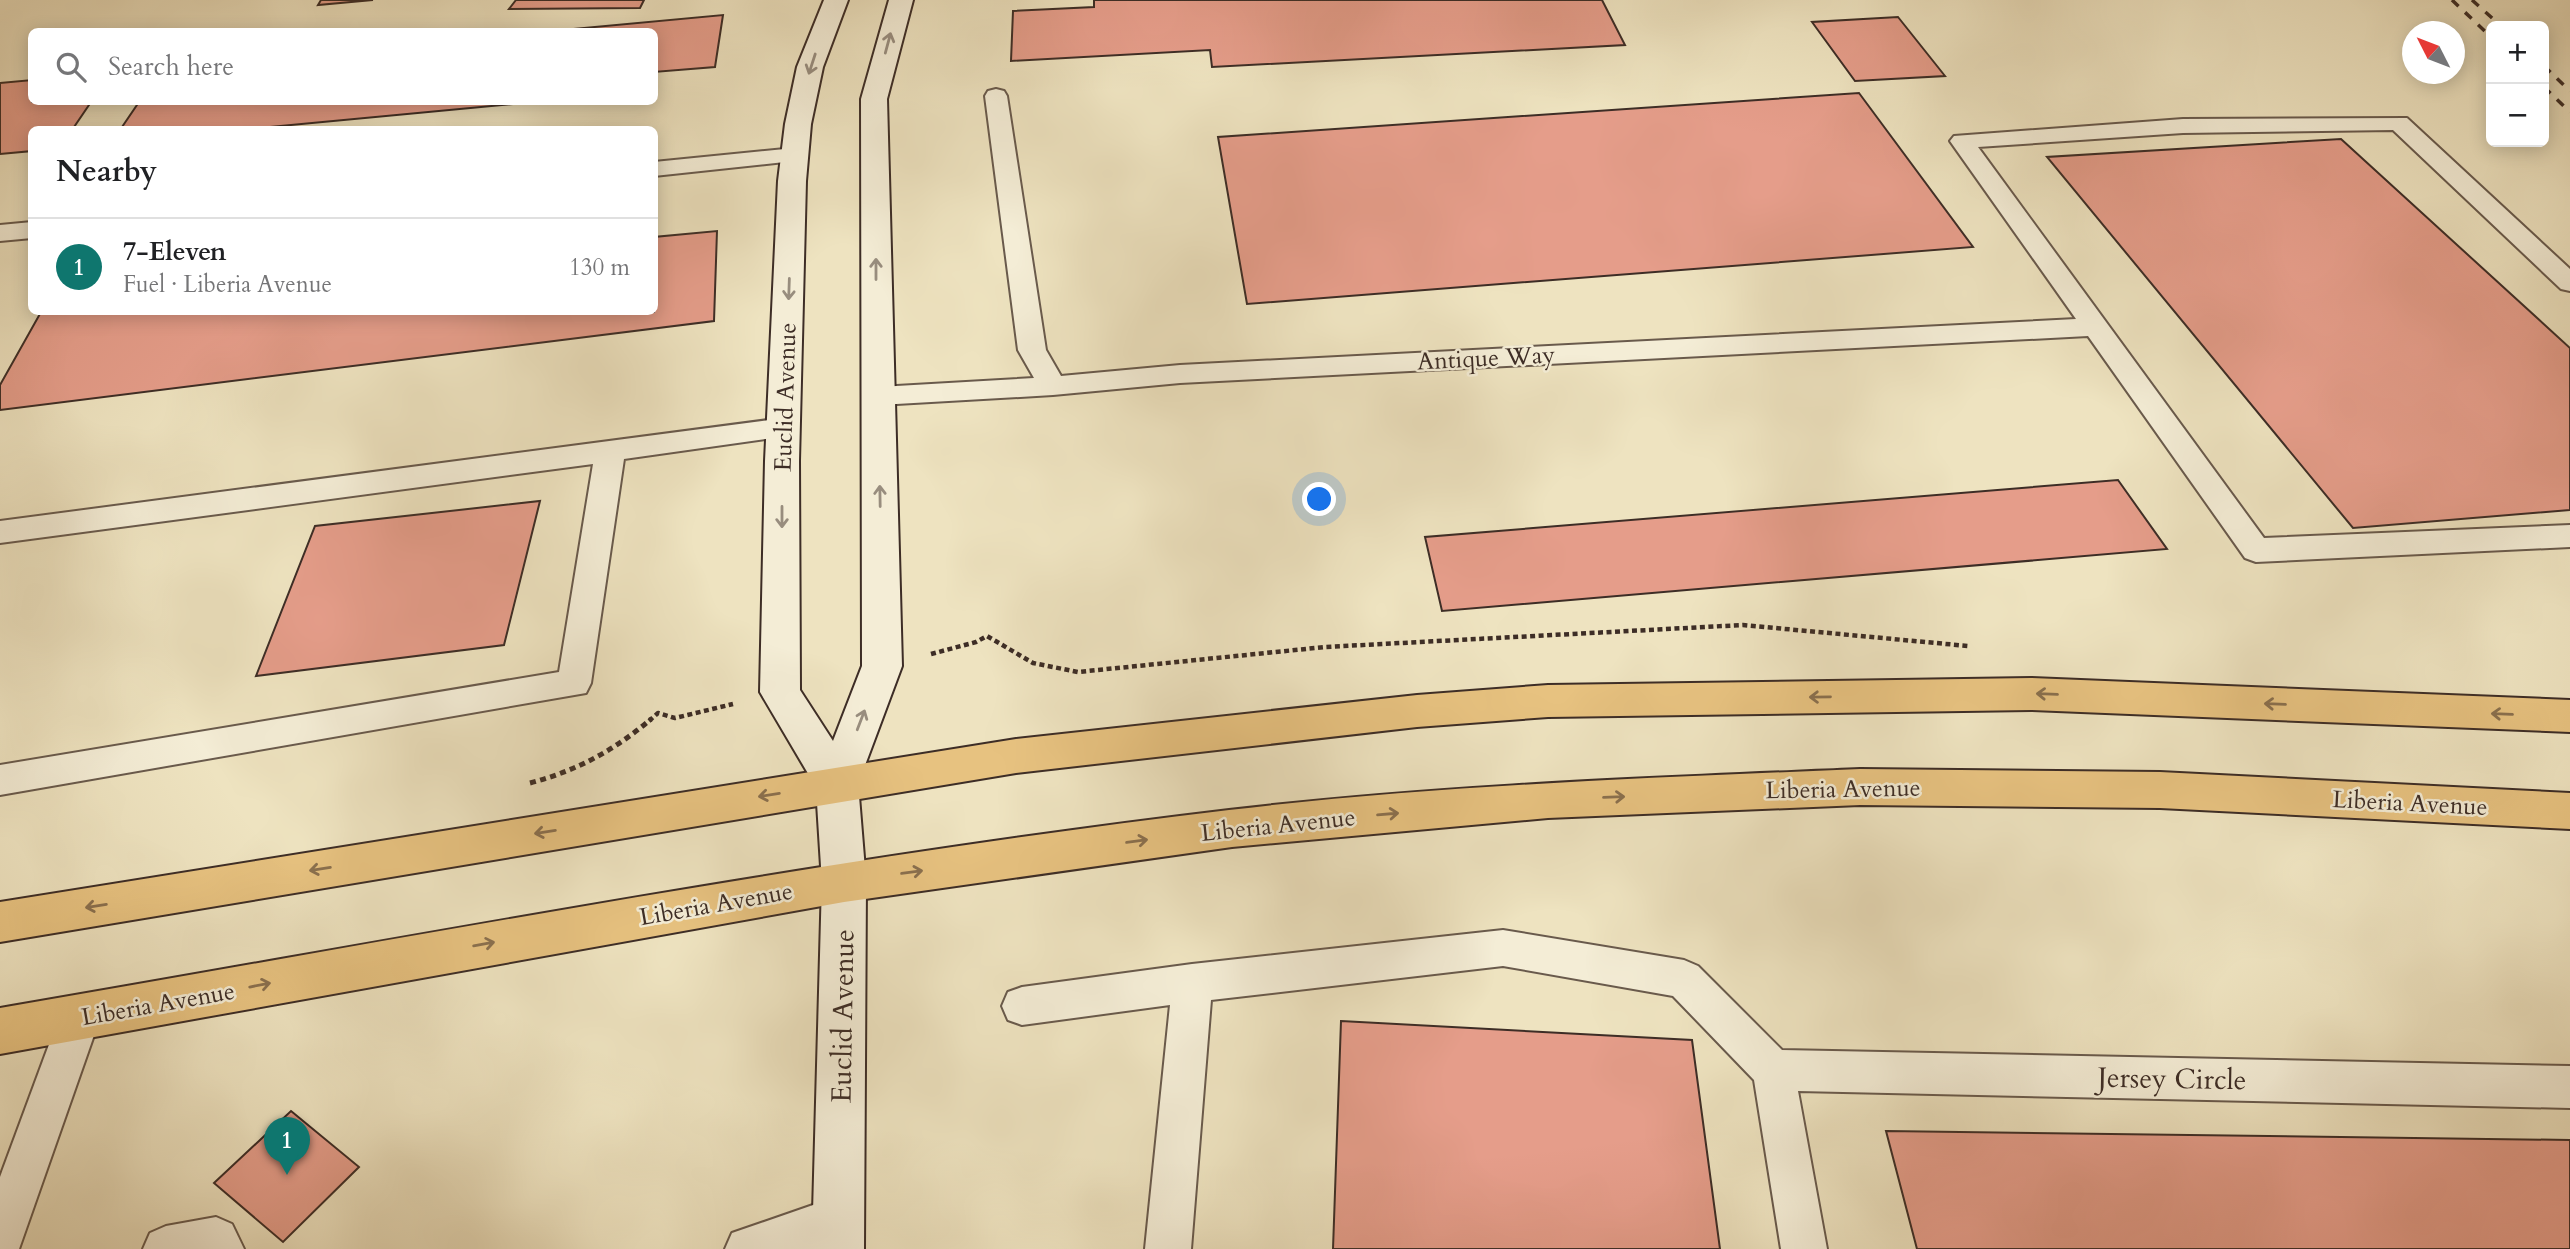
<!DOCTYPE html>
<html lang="en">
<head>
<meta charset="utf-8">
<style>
  body { margin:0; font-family:Cardo,serif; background:#f2f2f2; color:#202124 }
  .controls { position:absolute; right:21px; top:21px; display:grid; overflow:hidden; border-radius:10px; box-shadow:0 4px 18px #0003 }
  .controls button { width:63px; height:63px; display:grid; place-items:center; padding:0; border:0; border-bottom:2px solid #e0e0e0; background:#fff; color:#202124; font:35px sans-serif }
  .compass { position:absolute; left:2402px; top:21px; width:63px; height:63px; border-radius:50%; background:#fff; box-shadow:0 4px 18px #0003; rotate:312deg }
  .you { position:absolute; left:1320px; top:500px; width:24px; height:24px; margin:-18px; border:5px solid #fff; border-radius:50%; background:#1a73e8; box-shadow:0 0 0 10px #1a73e833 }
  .badge { display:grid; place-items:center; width:46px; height:46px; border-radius:50%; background:#0f766e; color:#fff; font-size:23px; font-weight:700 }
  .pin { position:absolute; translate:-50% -58px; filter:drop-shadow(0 2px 4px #0008) }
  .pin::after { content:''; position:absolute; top:37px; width:24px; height:21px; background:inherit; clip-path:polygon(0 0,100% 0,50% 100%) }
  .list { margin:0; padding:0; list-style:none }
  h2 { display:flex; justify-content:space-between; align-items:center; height:91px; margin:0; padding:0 28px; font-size:30px }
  h2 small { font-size:23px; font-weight:400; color:#757577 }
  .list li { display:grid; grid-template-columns:46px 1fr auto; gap:21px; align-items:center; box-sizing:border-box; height:98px; padding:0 28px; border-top:2px solid #e0e0e0 }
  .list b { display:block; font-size:26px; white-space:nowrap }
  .list p { margin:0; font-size:23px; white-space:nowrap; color:#757577 }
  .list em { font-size:23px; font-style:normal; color:#757577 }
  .icon { flex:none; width:38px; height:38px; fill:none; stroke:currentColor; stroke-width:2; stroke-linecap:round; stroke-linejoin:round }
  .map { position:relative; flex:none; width:2570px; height:1249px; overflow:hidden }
  .search { position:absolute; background:#fff; box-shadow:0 4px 18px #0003; left:28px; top:28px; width:630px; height:77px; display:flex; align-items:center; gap:18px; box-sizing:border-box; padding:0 24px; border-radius:10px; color:#757577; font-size:26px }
  .panel { position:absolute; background:#fff; box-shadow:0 4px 18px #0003; left:28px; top:126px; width:630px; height:189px; border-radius:10px }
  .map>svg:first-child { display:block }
  .building { fill:#e59d8a; stroke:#3d2d26; stroke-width:2 }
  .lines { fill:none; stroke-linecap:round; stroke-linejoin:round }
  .lane-casing { stroke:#695a4c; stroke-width:4 }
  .secondary-casing { stroke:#3d2d26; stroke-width:4 }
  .highway-casing { stroke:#3d2d26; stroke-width:4 }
  .path-far1 { stroke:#3d2d26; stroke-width:4.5; stroke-dasharray:5 3.5; stroke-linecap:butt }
  .path { stroke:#3d2d26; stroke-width:5; stroke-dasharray:6 4.5; stroke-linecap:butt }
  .lane { fill:#f4edd6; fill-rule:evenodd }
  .secondary { fill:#f4edd6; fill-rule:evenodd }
  .highway { fill:#e7c280; fill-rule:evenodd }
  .rail { stroke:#3d2d26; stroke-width:3.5; stroke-dasharray:9 9; stroke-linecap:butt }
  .oneway { stroke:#988d7e }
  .oneway2 { stroke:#8a704e }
  .labels { text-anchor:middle; stroke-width:5; stroke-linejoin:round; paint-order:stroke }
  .street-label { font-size:24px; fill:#3d2d26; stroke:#f4edd6 }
  .near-street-label { font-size:28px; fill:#3d2d26; stroke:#f4edd6 }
</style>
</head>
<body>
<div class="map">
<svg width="2570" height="1249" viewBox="0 0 2570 1249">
  <rect width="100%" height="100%" fill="#eee3c0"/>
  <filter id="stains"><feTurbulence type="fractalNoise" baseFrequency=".00286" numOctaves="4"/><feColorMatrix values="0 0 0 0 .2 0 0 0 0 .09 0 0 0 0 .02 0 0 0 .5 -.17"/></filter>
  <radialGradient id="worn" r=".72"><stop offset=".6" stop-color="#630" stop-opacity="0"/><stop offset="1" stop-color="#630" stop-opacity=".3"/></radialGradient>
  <!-- building -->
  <g class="building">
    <polygon points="321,0 373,0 318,5"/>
    <polygon points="516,0 644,0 640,8 509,9"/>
    <polygon points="1094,0 1602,0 1625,45 1212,67 1210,50 1011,61 1013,11 1094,7"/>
    <polygon points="723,15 715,67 654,72 654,32 541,32"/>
    <polygon points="1898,17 1945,76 1855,81 1812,22"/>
    <polygon points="32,80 32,102 91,102 72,130 32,130 32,151 0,154 0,83"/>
    <polygon points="1859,93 1973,247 1247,304 1218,137"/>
    <polygon points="139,102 533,102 238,130 120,130"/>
    <polygon points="2341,139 2570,348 2570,510 2353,528 2047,157"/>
    <polygon points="717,231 714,321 0,410 0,385 41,312 654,312 654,237"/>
    <polygon points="2118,480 2167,549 1442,611 1425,537"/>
    <polygon points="540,501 504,645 256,676 315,526"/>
    <polygon points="1341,1021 1692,1040 1720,1249 1333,1249"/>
    <polygon points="291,1111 359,1167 283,1242 214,1183"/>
    <polygon points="1886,1131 2570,1140 2570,1249 1917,1249"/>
  </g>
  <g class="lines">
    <defs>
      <g id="lane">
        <polygon points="996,89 1004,91 1007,96 1046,350 1061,376 1180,365 2076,319 1950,141 1954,136 2183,119 2407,118 2570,269 2570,291 2561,289 2393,130 2183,133 1978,147 2264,538 2570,525 2570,547 2256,562 2245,558 2088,336 1180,383 1053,395 879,405 869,403 865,396 869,389 879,387 1034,378 1018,350 985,96 988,91"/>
        <polygon points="795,148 803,150 807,155 803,160 654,176 654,162"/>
        <polygon points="32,222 32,238 0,241 0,225"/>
        <polygon points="784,418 794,421 799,428 794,435 624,459 591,683 586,693 0,795 0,765 559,672 593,464 0,543 0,521"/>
        <polygon points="1503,930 1684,960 1698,966 1782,1050 2570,1066 2570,1108 1798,1091 1827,1249 1781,1249 1754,1080 1673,996 1503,966 1211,1000 1191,1249 1145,1249 1170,1005 1022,1025 1008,1020 1002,1006 1008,992 1022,987 1192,964"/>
        <polygon points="79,999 94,1004 100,1018 19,1249 0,1249 0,1177 64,1004"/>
        <polygon points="839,1196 855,1203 862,1219 855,1235 817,1249 725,1249 732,1233"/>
        <polygon points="216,1217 232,1224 244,1249 143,1249 150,1233 166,1226"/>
      </g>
      <polygon id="secondary" points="824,0 848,0 823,67 811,124 806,181 799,461 800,690 833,741 862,666 861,99 889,0 913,0 887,99 902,666 858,784 866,882 864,1249 812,1249 822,882 816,787 760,692 765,461 778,181 785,124 797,67"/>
      <g id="highway">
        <polygon points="2031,678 2570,700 2570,732 2031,710 1548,717 1417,727 1016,773 0,942 0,902 1016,739 1417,695 1548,685"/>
        <path d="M1860,769l300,3 410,21v36l-410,-21 -300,-3 -312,13 -316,29 -388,55 -844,152v-46c409,-70 817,-149 1229,-198 210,-25 421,-32 631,-41z"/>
      </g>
    </defs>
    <!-- lane casing -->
    <use href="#lane" class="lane-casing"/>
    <!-- secondary casing -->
    <use href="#secondary" class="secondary-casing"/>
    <!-- highway casing -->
    <use href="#highway" class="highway-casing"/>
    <!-- path-far1 -->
    <g class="path-far1">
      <polyline points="931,654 976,642 987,636 1033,663 1078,672 1325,647 1743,625 1968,646"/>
      <polyline points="649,721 658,713 675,718 733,704"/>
    </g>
    <!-- path -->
    <path class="path" d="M530,783c46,-12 85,-33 121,-64"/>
    <!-- lane -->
    <use href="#lane" class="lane"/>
    <!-- secondary -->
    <use href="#secondary" class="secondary"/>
    <!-- highway -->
    <use href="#highway" class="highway"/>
    <!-- rail -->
    <g class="rail">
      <polyline points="2452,0 2491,37"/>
      <polyline points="2472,0 2501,26"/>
      <polyline points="2544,66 2570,91"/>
      <polyline points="2544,87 2570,112"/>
    </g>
  </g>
  <!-- one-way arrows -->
  <defs><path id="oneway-shaft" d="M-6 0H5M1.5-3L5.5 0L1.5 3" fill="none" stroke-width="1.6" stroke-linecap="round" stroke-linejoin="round" transform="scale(1.75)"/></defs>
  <g class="oneway">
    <use href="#oneway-shaft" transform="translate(888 43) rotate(-75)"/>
    <use href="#oneway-shaft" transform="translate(812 64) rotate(108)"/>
    <use href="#oneway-shaft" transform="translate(876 269) rotate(-90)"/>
    <use href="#oneway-shaft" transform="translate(789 289) rotate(92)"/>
    <use href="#oneway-shaft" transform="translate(880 496) rotate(-91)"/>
    <use href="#oneway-shaft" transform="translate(782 517) rotate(90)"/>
    <use href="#oneway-shaft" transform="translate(861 720) rotate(-69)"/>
  </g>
  <g class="oneway2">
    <use href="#oneway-shaft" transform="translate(2047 694) rotate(-178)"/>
    <use href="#oneway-shaft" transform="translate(1820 697) rotate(179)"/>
    <use href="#oneway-shaft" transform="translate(2275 704) rotate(-178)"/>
    <use href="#oneway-shaft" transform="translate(2502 714) rotate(-178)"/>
    <use href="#oneway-shaft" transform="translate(769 795) rotate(171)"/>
    <use href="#oneway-shaft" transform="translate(1614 797) rotate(-2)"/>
    <use href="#oneway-shaft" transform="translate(1388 814) rotate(-5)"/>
    <use href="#oneway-shaft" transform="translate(545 832) rotate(171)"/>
    <use href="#oneway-shaft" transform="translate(1137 841) rotate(-8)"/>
    <use href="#oneway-shaft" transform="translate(320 869) rotate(171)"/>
    <use href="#oneway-shaft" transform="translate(912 872) rotate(-8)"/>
    <use href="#oneway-shaft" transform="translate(96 906) rotate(171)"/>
    <use href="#oneway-shaft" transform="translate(484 944) rotate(-10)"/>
    <use href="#oneway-shaft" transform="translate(260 985) rotate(-11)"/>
  </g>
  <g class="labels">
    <!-- street labels -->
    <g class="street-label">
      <text transform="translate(1486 358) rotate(-3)" y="8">Antique Way</text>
      <text transform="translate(785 397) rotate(-88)" y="8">Euclid Avenue</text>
      <text transform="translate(1843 789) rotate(-1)" y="8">Liberia Avenue</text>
      <text transform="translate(2410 803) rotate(3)" y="8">Liberia Avenue</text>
      <text transform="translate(1278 825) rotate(-6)" y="8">Liberia Avenue</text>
      <text transform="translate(716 904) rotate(-10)" y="8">Liberia Avenue</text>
      <text transform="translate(158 1004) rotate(-10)" y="8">Liberia Avenue</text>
    </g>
    <!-- near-street labels -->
    <g class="near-street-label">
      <text transform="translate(842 1016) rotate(-89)" y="10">Euclid Avenue</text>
      <text transform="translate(2172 1078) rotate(1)" y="10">Jersey Circle</text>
    </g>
  </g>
  <rect width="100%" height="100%" filter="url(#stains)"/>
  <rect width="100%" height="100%" fill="url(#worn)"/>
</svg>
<div class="controls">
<button>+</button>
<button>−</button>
</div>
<svg class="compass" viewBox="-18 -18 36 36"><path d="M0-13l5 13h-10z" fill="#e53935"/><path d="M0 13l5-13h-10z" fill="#757577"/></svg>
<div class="you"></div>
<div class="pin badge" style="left:287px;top:1175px">1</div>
<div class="search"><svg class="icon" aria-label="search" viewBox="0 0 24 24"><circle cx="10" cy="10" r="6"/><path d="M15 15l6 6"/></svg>Search here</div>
<section class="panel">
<h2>Nearby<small></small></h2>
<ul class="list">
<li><span class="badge">1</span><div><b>7-Eleven</b><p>Fuel · Liberia Avenue</p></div><em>130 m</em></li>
</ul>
</section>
</div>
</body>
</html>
